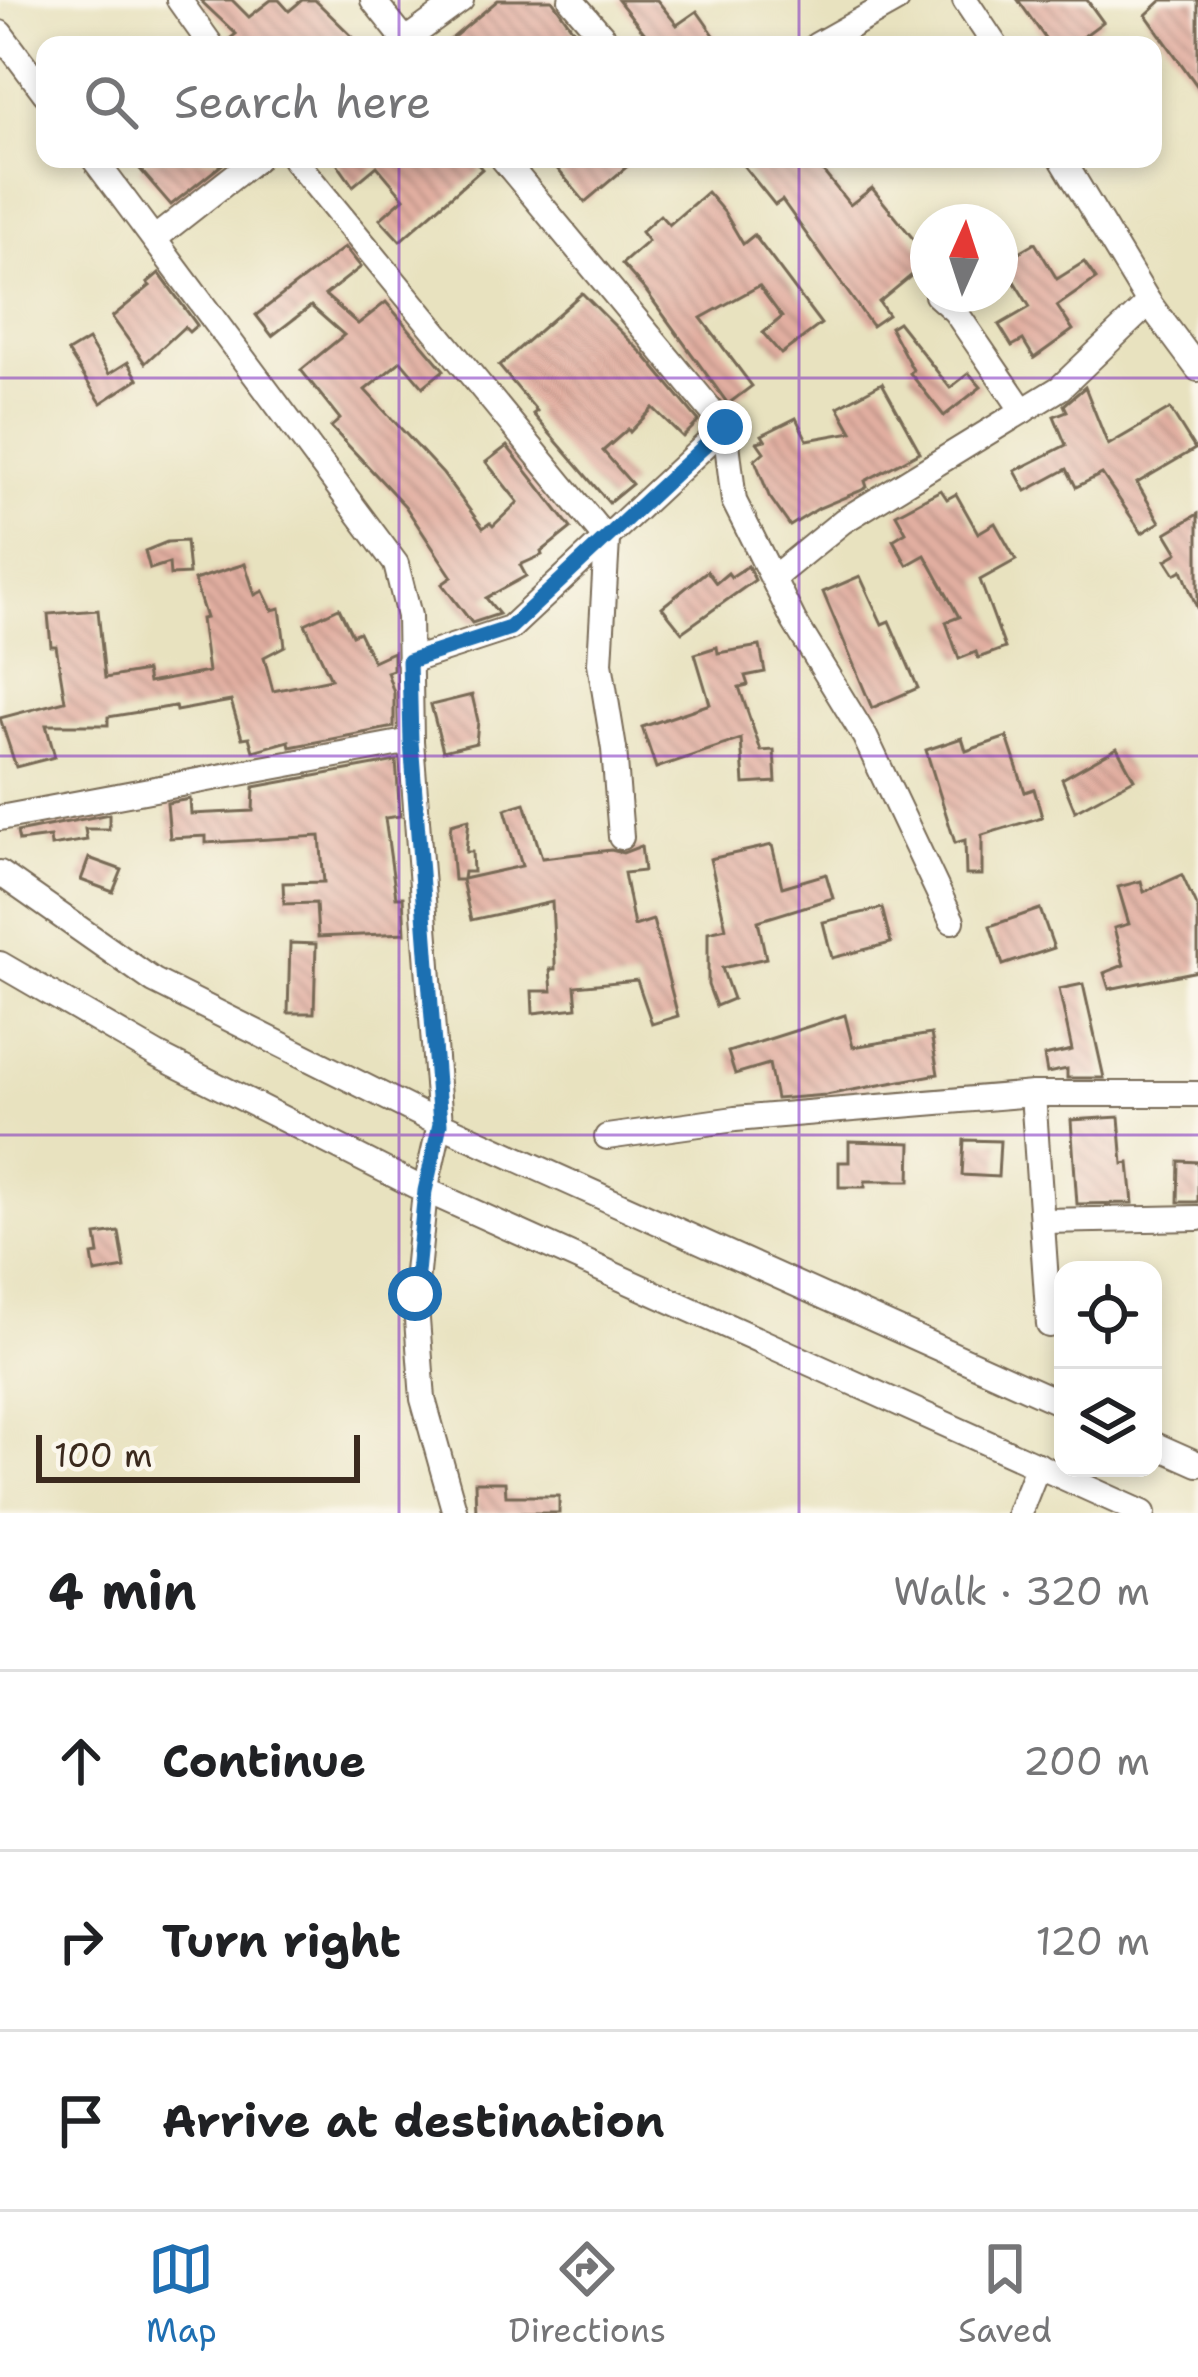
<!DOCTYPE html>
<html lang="en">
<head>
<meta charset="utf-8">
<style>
  body { margin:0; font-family:"Shantell Sans",sans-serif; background:#f6f6f6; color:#202124 }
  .controls { position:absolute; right:36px; bottom:36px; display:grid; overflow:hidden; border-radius:24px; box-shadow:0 6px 18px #0003 }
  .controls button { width:108px; height:108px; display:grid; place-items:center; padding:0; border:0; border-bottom:3px solid #e0e0e0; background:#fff; color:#202124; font:60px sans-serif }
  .compass { position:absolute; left:910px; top:204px; width:108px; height:108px; border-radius:50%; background:#fff; box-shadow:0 6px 18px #0003; rotate:3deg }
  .scale { position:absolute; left:36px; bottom:30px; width:324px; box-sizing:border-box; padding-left:12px; border:6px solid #3b2a1e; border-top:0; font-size:33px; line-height:42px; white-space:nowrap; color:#3b2a1e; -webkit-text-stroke:9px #fbf7ec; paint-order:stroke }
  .stop { position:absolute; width:36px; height:36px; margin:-27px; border:9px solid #1f6fb2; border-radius:50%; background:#fff }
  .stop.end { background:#1f6fb2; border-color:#fff; box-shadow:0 3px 12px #0008 }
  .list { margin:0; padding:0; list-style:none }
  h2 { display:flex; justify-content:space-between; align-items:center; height:156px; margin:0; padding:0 48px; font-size:51px }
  h2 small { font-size:39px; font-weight:400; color:#757577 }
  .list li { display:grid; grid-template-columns:78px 1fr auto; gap:36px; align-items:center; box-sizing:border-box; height:180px; padding:0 48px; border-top:3px solid #e0e0e0 }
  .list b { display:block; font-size:45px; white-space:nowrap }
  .list em { font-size:39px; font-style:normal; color:#757577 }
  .icon { flex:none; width:66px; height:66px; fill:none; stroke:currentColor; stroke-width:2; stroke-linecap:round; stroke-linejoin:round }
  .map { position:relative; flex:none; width:1198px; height:1513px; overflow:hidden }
  .search { position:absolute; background:#fff; box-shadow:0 6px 18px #0003; left:36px; right:36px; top:36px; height:132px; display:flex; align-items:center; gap:30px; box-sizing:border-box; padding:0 42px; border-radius:24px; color:#757577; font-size:45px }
  .sheet { height:696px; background:#fff }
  nav { display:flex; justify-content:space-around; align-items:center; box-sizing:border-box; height:168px; border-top:3px solid #e0e0e0; background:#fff; font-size:33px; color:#757577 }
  nav a { display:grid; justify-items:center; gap:6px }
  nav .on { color:#1f6fb2 }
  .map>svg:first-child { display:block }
  .building { fill:url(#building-back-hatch) }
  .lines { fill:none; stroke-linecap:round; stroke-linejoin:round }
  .minor-casing { stroke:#786a56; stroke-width:28 }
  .minor { stroke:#fff; stroke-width:24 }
  .route { stroke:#1f6fb2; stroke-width:15 }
  .grid { fill:none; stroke:#7b2cbf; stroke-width:3; stroke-opacity:0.55 }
</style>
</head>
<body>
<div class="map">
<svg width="1198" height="1513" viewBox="0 0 1198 1513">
  <defs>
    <pattern id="building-back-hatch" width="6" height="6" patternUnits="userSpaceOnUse" patternTransform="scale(3)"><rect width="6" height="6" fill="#e2afa1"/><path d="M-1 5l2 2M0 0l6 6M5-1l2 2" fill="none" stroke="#b88f83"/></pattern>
  </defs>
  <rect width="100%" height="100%" fill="#fbf7ec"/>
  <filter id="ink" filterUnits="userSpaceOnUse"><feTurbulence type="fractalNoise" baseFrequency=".00833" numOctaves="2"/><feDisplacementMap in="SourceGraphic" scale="24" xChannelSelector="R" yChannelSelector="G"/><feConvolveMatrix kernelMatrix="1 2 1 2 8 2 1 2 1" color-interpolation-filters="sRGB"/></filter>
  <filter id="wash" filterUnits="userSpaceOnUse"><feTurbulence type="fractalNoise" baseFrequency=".004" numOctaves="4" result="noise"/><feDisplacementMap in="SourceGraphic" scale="48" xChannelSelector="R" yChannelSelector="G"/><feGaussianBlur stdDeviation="2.7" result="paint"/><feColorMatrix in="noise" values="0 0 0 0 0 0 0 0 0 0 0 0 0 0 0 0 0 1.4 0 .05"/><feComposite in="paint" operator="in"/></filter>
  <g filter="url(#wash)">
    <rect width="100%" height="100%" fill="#e8e2bf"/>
    <g id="blocks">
      <!-- building -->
      <g class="building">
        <polygon points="200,0 232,0 249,17 271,0 279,0 289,11 302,0 315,0 361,45 227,45 227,41 236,34"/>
        <polygon points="498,0 552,0 584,45 444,45"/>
        <polygon points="618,0 657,0 677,25 697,11 721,45 654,45"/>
        <polygon points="1018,0 1087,0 1103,22 1072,45 1050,45"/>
        <polygon points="1162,0 1198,0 1198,87 1146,15"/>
        <polygon points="150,159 229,159 171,205 139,168"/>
        <polygon points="334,159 473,159 482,169 400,241 380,219 404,198 377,166 353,186"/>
        <polygon points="549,159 636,159 585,202"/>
        <polygon points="738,159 813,159 850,205 872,188 928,257 928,262 879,302 888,315 872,326 782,200 775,205"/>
        <polygon points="707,192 725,213 743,244 754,235 821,324 781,354 763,333 782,317 759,286 701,318 752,386 728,404 646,291 622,264 648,241 641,232 660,215 669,225"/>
        <polygon points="1035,243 1057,279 1084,262 1096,279 1057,306 1073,330 1034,358 1023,340 1012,346 999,325 1030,307 1002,262"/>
        <polygon points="345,247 361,267 325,295 358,324 386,302 444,370 423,387 401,361 365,390 443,474 483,528 490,523 493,526 518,502 486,462 507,446 571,528 541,552 542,555 520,565 526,576 486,598 499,614 472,623 442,584 452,577 405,506 331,427 340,419 301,370 344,335 311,306 272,336 256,315"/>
        <polygon points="159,273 197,325 189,332 184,327 145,363 112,317 150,286 147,283"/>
        <polygon points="582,293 645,356 699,421 683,437 653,408 630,432 628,429 603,451 632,484 609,503 533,414 537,411 499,366"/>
        <polygon points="898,322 950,388 969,373 981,387 944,416 910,373 913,370 890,327"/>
        <polygon points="88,340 109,374 128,362 138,379 101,403 68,352"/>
        <polygon points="882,383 920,452 865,481 867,487 860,491 819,508 790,526 769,496 755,460 764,452 757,442 765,440 762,435 796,418 807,440 852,432 838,407"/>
        <polygon points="1085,387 1108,445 1170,409 1195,449 1137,483 1160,522 1142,533 1102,474 1076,487 1067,469 1026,491 1015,471 1066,445 1054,416 1067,411 1064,405"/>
        <polygon points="941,490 947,499 956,494 978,533 995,523 1016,560 980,580 1005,648 978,658 976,652 959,659 946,622 959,617 925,555 907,565 893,540 906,532 896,514"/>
        <polygon points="1198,514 1198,608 1197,608 1182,570 1175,574 1166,560 1178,553 1166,533"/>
        <polygon points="186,541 189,574 170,575 169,563 150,569 145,551 167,542"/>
        <polygon points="245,564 255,595 263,591 272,610 280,608 285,646 264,657 273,691 331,679 305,624 339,608 352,635 359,632 373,661 393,652 393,670 387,672 394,693 394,727 290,747 289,741 253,751 249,737 242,738 231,701 176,711 175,706 108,717 108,725 46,725 55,757 16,767 0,718 65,701 56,646 51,646 48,614 98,610 105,678 146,671 148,683 208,672 201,619 206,618 194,580"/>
        <polygon points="748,566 755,580 682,632 662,607 707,571 716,583 728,573 731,577"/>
        <polygon points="860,576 882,624 889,621 918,688 872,708 823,592"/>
        <polygon points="760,646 765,672 745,676 748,685 739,687 761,751 774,750 776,782 744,784 741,739 656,768 642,727 710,704 695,654 717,647 718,653"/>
        <polygon points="472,695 478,721 476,743 443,751 431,705"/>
        <polygon points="1007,737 1025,792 1034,789 1042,817 982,835 982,875 966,875 965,840 955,843 926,750 962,738 966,751"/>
        <polygon points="1117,748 1134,779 1075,811 1062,779"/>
        <polygon points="396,761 400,816 385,818 396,897 403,897 405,933 318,937 316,903 284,904 283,883 324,882 320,836 206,843 206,836 170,838 167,803 190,799 191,814 253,811 254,787"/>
        <polygon points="525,803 542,858 611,850 623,853 641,846 644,871 624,873 634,926 653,920 678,1016 652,1024 637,980 575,986 577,1008 533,1013 532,991 552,991 550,969 555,969 555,962 552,902 471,920 462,880 454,880 450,832 451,824 469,819 466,852 472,852 473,872 464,872 463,879 522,866 505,809"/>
        <polygon points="109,814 109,829 85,829 87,840 51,846 50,837 19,841 17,832"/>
        <polygon points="772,845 782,887 826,874 833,898 758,921 766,958 722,968 733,999 716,1006 708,985 708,932 726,928 710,859"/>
        <polygon points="89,858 122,870 113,892 81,880"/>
        <polygon points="1182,875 1198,910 1198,971 1109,989 1104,973 1124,965 1114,928 1129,924 1118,887 1141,881 1144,892"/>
        <polygon points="882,908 891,943 832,958 823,922"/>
        <polygon points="1040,909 1054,948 1003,965 990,926"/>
        <polygon points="290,943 316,944 314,1013 288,1013"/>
        <polygon points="1083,984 1104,1078 1067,1078 1067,1069 1047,1073 1044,1056 1072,1050 1059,989"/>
        <polygon points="845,1015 853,1047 931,1034 938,1074 826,1095 776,1099 769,1064 735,1074 728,1052"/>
        <polygon points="1119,1117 1123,1164 1129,1163 1133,1203 1077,1204 1071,1120"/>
        <polygon points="964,1140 1000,1141 998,1177 962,1175"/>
        <polygon points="849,1141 911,1143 910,1181 865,1181 865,1187 839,1187 839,1162 849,1162"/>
        <polygon points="1179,1161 1198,1162 1198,1202 1178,1202"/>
        <polygon points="119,1232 125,1268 95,1273 92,1255 99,1254 96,1235"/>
        <polygon points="475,1482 505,1482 506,1496 559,1496 559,1513 476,1513"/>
      </g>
    </g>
  </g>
  <g filter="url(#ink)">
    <use href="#blocks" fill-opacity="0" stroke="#786a56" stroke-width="3"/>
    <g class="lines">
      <defs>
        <g id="minor">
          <polyline points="179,0 211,45"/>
          <polyline points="373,0 409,45"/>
          <polyline points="571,0 610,45"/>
          <polyline points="965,0 995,45"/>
          <polyline points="0,33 45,93"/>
          <polyline points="399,45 461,0"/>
          <polyline points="817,45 897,0"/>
          <polyline points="94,159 396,564 409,616 411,741 440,1124 425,1191 415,1293 423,1399 455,1513"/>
          <polyline points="294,159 607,540 600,663 614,749 621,837"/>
          <polyline points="503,159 725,427 734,501 794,621 865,737 952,921"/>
          <polyline points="1062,159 1149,303 1198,369"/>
          <polyline points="154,239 256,159"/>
          <polyline points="937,295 955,311 1023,411"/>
          <polyline points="773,578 843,521 1060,388 1149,303"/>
          <polyline points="409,661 510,628 725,427"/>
          <polyline points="0,818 411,741"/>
          <polyline points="0,873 154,981 440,1124 1063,1404"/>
          <polyline points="0,964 157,1055 414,1185 1143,1513"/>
          <polyline points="1033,1094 1049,1325"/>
          <polyline points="607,1137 735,1119 1033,1094 1198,1094"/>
          <polyline points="1043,1221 1198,1218"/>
          <polyline points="1153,1444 1198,1464"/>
          <polyline points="1019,1513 1038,1465"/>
        </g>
      </defs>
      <!-- minor casing -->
      <use href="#minor" class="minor-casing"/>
      <!-- minor -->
      <use href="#minor" class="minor"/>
    </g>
  </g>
  <g class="lines" filter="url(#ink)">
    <!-- route -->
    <polyline class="route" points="415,1294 425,1191 440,1124 411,741 409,661 510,628 725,427"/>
  </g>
  <!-- grid -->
  <path class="grid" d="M399,0v45M799,0v45M399,159v1354M799,159v1354M0,378h1198M0,756h1198M0,1135h1198"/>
</svg>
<div class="controls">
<button><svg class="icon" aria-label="locate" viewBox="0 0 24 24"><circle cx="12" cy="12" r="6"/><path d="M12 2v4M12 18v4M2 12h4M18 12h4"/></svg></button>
<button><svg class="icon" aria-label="layers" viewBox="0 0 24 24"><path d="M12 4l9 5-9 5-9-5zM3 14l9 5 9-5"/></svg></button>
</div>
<svg class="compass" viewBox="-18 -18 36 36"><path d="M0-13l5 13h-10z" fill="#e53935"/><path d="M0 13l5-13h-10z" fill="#757577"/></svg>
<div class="scale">100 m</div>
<div class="stop" style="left:415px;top:1294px"></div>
<div class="stop end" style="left:725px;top:427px"></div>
<div class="search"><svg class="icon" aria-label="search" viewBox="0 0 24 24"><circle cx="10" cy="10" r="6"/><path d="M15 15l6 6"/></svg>Search here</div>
</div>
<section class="sheet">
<h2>4 min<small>Walk · 320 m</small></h2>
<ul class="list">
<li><svg class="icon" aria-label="ahead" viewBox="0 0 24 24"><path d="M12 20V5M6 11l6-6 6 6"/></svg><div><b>Continue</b></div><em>200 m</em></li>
<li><svg class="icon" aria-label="right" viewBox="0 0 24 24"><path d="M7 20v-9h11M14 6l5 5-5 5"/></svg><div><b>Turn right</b></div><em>120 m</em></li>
<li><svg class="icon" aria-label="arrive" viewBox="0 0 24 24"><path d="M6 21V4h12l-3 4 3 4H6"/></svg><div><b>Arrive at destination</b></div></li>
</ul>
</section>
<nav>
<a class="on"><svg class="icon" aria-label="map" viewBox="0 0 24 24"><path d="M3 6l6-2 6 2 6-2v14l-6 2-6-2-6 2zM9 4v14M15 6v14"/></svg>Map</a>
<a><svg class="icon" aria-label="directions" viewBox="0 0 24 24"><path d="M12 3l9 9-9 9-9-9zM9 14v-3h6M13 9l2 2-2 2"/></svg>Directions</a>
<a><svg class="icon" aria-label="saved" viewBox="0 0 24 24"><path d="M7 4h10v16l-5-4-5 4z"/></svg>Saved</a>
</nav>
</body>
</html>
